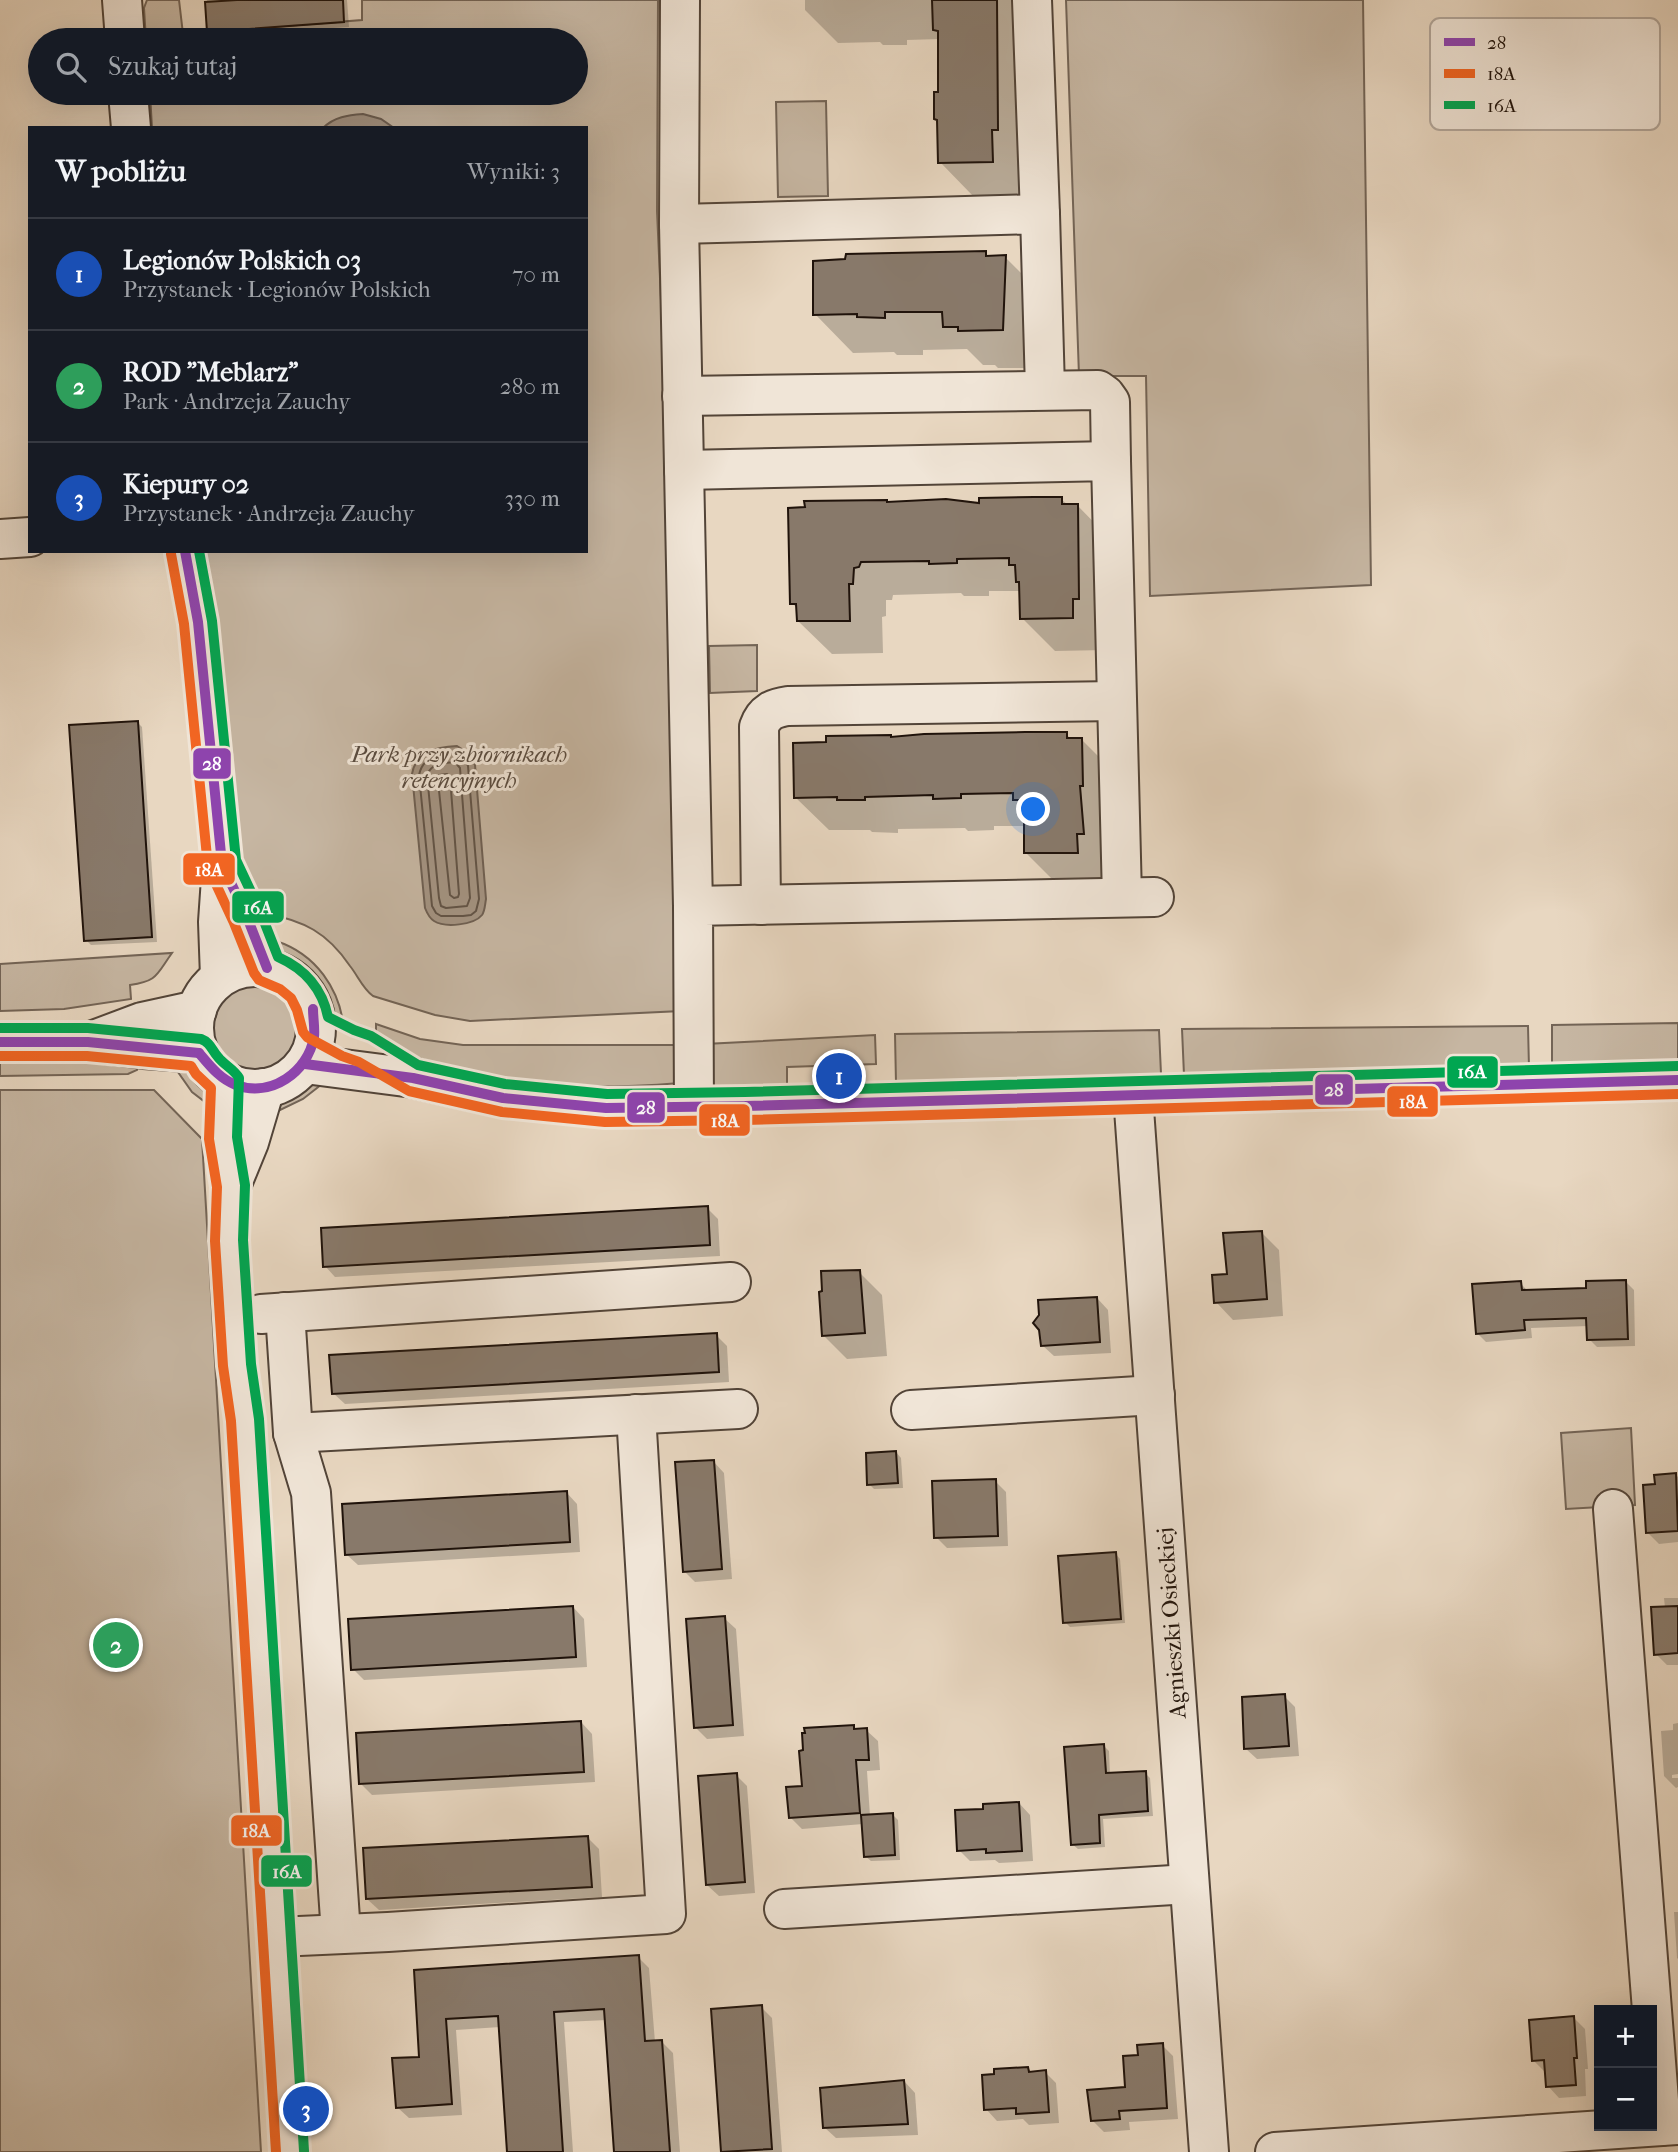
<!DOCTYPE html>
<html lang="pl">
<head>
<meta charset="utf-8">
<style>
  body { margin:0; font-family:"IM FELL French Canon",serif; background:#242831; color:#f1f3f6 }
  .controls { position:absolute; right:21px; bottom:21px; display:grid; overflow:hidden; border-radius:0px; box-shadow:0 7px 28px #0002 }
  .controls button { width:63px; height:63px; display:grid; place-items:center; padding:0; border:0; border-bottom:2px solid #363941; background:#171b24; color:#f1f3f6; font:35px sans-serif }
  .you { position:absolute; left:1034px; top:810px; width:24px; height:24px; margin:-18px; border:5px solid #fff; border-radius:50%; background:#1a73e8; box-shadow:0 0 0 10px #1a73e833 }
  .badge { display:grid; place-items:center; width:46px; height:46px; border-radius:50%; background:#0f766e; color:#fff; font-size:23px; font-weight:700 }
  .pin { position:absolute; translate:-50% -50%; border:4px solid #fff; box-shadow:0 2px 7px #0006 }
  .list { margin:0; padding:0; list-style:none }
  h2 { display:flex; justify-content:space-between; align-items:center; height:91px; margin:0; padding:0 28px; font-size:30px }
  h2 small { font-size:23px; font-weight:400; color:#9ea1a6 }
  .list li { display:grid; grid-template-columns:46px 1fr auto; gap:21px; align-items:center; box-sizing:border-box; height:112px; padding:0 28px; border-top:2px solid #363941 }
  .list b { display:block; font-size:26px; white-space:nowrap }
  .list p { margin:0; font-size:23px; white-space:nowrap; color:#9ea1a6 }
  .list em { font-size:23px; font-style:normal; color:#9ea1a6 }
  .icon { flex:none; width:38px; height:38px; fill:none; stroke:currentColor; stroke-width:2; stroke-linecap:round; stroke-linejoin:round }
  .map { position:relative; flex:none; width:1678px; height:2152px; overflow:hidden }
  .search { position:absolute; background:#171b24; box-shadow:0 7px 28px #0002; left:28px; top:28px; width:560px; height:77px; display:flex; align-items:center; gap:18px; box-sizing:border-box; padding:0 24px; border-radius:38px; color:#9ea1a6; font-size:26px }
  .panel { position:absolute; background:#171b24; box-shadow:0 7px 28px #0002; left:28px; top:126px; width:560px; height:427px; border-radius:0px }
  .map>svg:first-child { display:block }
  .green { fill:#c6b6a2; stroke:#736456; stroke-width:2 }
  .water { fill:#a49483; stroke:#6f6053; stroke-width:2 }
  .shadow { fill:#0003 }
  .lines { fill:none; stroke-linecap:round; stroke-linejoin:round }
  .shore { stroke:#625447; stroke-width:2 }
  .building { fill:#88796a; stroke:#20130b; stroke-width:2 }
  .minor-casing { stroke:#524438; stroke-width:42 }
  .minor { stroke:#f0e5d7; stroke-width:38 }
  .bus-1-casing { stroke:#f0e5d7; stroke-width:16 }
  .bus-2-casing { stroke:#f0e5d7; stroke-width:16 }
  .bus-3-casing { stroke:#f0e5d7; stroke-width:16 }
  .bus-1 { stroke:#8e44ad; stroke-width:10 }
  .bus-2 { stroke:#f26522; stroke-width:10 }
  .bus-3 { stroke:#00a651; stroke-width:10 }
  .labels { text-anchor:middle; stroke-width:6; stroke-linejoin:round; paint-order:stroke }
  .park-label { font-size:23px; font-style:italic; fill:#5a4c40; stroke:#f0e5d7 }
  .street-label { font-size:23px; fill:#20130b; stroke:#f0e5d7 }
  .key { fill:#f0e5d7; stroke:#b2a69a; stroke-width:2 }
  .key-label { font-size:19px; fill:#20130b }
  .line-badge { stroke:#f0e5d7; stroke-width:2.5 }
  .badge-label { font-size:19px; text-anchor:middle; font-weight:bold; fill:#fff }
</style>
</head>
<body>
<div class="map">
<svg width="1678" height="2152" viewBox="0 0 1678 2152">
  <rect width="100%" height="100%" fill="#e8d7c1"/>
  <filter id="stains"><feTurbulence type="fractalNoise" baseFrequency=".00286" numOctaves="4"/><feColorMatrix values="0 0 0 0 .2 0 0 0 0 .09 0 0 0 0 .02 0 0 0 .5 -.17"/></filter>
  <radialGradient id="worn" r=".72"><stop offset=".6" stop-color="#630" stop-opacity="0"/><stop offset="1" stop-color="#630" stop-opacity=".3"/></radialGradient>
  <!-- green -->
  <g class="green">
    <path d="M147,0h32l4,34 179,-14v-20h296l-1,211 9,202 15,598 -211,10 -35,-6 -62,-19c-10,-7 -15,-20 -23,-30 -23,-34 -46,-45 -85,-53l-1,-6 -10,1 -18,-75 -33,-282h383v-423h-434l-2,-35h426v-53h-430l-2,-32z"/>
    <polygon points="1066,0 1363,0 1371,585 1150,596 1146,376 1079,376"/>
    <polygon points="826,101 828,196 778,197 776,102"/>
    <polygon points="757,645 757,691 710,693 709,646"/>
    <path d="M276,941c40,13 64,48 68,88l-17,-16 -7,-17 -11,-16 -28,-19z"/>
    <path d="M172,953c-16,22 -14,28 -42,32l1,14 -67,10 -64,2v-47z"/>
    <circle cx="255" cy="1028" r="44"/>
    <polygon points="1678,1023 1678,1063 1552,1068 1552,1025"/>
    <path d="M376,1024l44,15 43,6h221l-4,38c-74,6 -150,7 -221,-13 -28,-7 -56,-17 -83,-27z"/>
    <polygon points="1528,1026 1529,1068 1184,1075 1182,1029"/>
    <polygon points="1159,1030 1161,1074 896,1083 895,1034"/>
    <polygon points="875,1035 876,1064 787,1067 787,1085 715,1087 709,1081 705,1044"/>
    <polygon points="0,1058 136,1060 137,1070 128,1074 0,1076"/>
    <path d="M173,1065c30,6 34,10 36,40l-17,-13z"/>
    <polygon points="314,1081 322,1084 303,1099 278,1111 276,1100 292,1088"/>
    <polygon points="0,1090 154,1090 202,1139 261,2152 0,2152"/>
    <polygon points="1631,1428 1635,1505 1566,1509 1561,1433"/>
  </g>
  <!-- water -->
  <g class="water">
    <path d="M363,114l18,5 13,9h-71c11,-11 25,-13 40,-14z"/>
    <path d="M457,746l13,8 5,11 11,134c-1,5 -1,12 -4,16 -8,10 -37,13 -48,6 -5,-3 -7,-8 -9,-13l-13,-134c4,-23 24,-27 45,-28z"/>
  </g>
  <!-- shadow -->
  <g class="shadow">
    <polygon points="207,0 347,0 349,27 214,36 209,31"/>
    <polygon points="805,0 1028,0 1025,195 973,196 940,162 940,39 907,40 907,45 883,45 880,42 838,43 805,10"/>
    <polygon points="985,253 989,257 1005,257 1043,295 1041,368 998,368 995,365 983,365 967,349 923,350 923,355 897,355 894,352 853,353 815,314 847,261"/>
    <polygon points="1061,499 1068,505 1077,505 1110,539 1106,650 1055,651 1022,618 1021,591 989,591 989,596 964,596 961,593 893,595 892,600 886,600 886,616 882,617 883,653 832,654 798,621 798,609 792,603 790,510 981,505"/>
    <polygon points="137,722 142,727 157,942 91,945 86,940"/>
    <polygon points="1066,734 1072,740 1082,740 1115,773 1110,885 1059,886 1026,853 1026,826 994,826 994,830 968,831 965,828 898,829 898,833 872,832 870,830 829,830 795,797 827,744 891,737 893,739"/>
    <polygon points="707,1208 718,1219 720,1256 335,1277 325,1266"/>
    <polygon points="1261,1232 1279,1250 1283,1316 1233,1320 1216,1302 1229,1275"/>
    <polygon points="859,1272 882,1295 887,1356 847,1359 824,1336"/>
    <polygon points="1626,1282 1634,1290 1635,1346 1597,1347 1589,1339 1588,1326 1531,1328 1532,1338 1486,1342 1478,1334 1520,1283 1528,1291 1588,1290"/>
    <polygon points="1097,1298 1108,1310 1111,1353 1054,1356 1042,1345"/>
    <polygon points="716,1335 727,1346 729,1382 345,1404 333,1393"/>
    <polygon points="896,1452 901,1458 903,1488 874,1489 869,1484"/>
    <polygon points="713,1461 724,1473 732,1579 695,1582 684,1571"/>
    <polygon points="1676,1475 1678,1477 1678,1542 1659,1544 1647,1532 1656,1486"/>
    <polygon points="995,1481 1006,1492 1008,1546 947,1548 936,1537"/>
    <polygon points="566,1492 577,1504 580,1552 358,1565 346,1554"/>
    <polygon points="1115,1553 1120,1559 1125,1623 1070,1627 1065,1622"/>
    <polygon points="1664,1598 1678,1598 1678,1665 1667,1665 1656,1654 1665,1608"/>
    <polygon points="573,1607 584,1619 587,1667 364,1680 353,1669"/>
    <polygon points="724,1618 736,1629 744,1736 707,1739 696,1728"/>
    <polygon points="1284,1696 1295,1707 1299,1756 1257,1759 1245,1748"/>
    <polygon points="581,1722 592,1734 595,1782 372,1795 361,1784"/>
    <polygon points="1678,1723 1678,1774 1672,1775 1672,1778 1678,1778 1678,1787 1676,1788 1664,1776 1661,1731 1673,1730 1673,1724"/>
    <polygon points="853,1727 857,1730 866,1730 878,1741 880,1770 867,1771 870,1816 892,1814 898,1820 900,1860 871,1861 865,1856 863,1824 802,1829 791,1818 804,1788"/>
    <polygon points="1104,1746 1109,1751 1110,1775 1145,1773 1150,1778 1153,1816 1103,1819 1105,1847 1078,1849 1072,1844"/>
    <polygon points="736,1775 747,1786 755,1893 719,1896 707,1885"/>
    <polygon points="1019,1803 1030,1815 1033,1861 999,1863 995,1860 970,1861 959,1850 985,1810"/>
    <polygon points="587,1837 599,1849 602,1897 379,1910 367,1899"/>
    <polygon points="1674,1912 1678,1912 1678,1959 1677,1958"/>
    <polygon points="638,1957 649,1968 655,2042 662,2042 673,2053 680,2152 615,2152 607,2020 564,2022 573,2152 509,2152 500,2027 456,2030 462,2115 409,2118 397,2107 421,2058 416,1972"/>
    <polygon points="761,2007 772,2018 782,2152 723,2152 713,2010"/>
    <polygon points="1574,2018 1585,2029 1588,2069 1585,2069 1586,2096 1559,2098 1548,2086 1545,2072 1534,2061"/>
    <polygon points="1162,2045 1173,2056 1178,2119 1129,2122 1130,2130 1104,2132 1093,2121 1127,2089 1140,2056"/>
    <polygon points="1028,2068 1032,2073 1045,2072 1056,2083 1059,2123 1029,2125 1023,2119 997,2121 986,2109"/>
    <polygon points="904,2081 915,2093 918,2135 836,2138 824,2127"/>
  </g>
  <g class="lines">
    <!-- shore -->
    <g class="shore">
      <path d="M456,753l9,6 3,7 11,133 -3,12 -5,4 -8,1h-22l-5,-3 -4,-7 -13,-131c4,-19 20,-21 37,-22z"/>
      <path d="M455,762l5,6 10,130 -3,8 -21,2 -5,-2 -2,-8 -12,-123c4,-12 17,-12 28,-13z"/>
      <polygon points="447,774 450,777 459,894 458,897 454,898 450,895 438,781 439,775"/>
    </g>
  </g>
  <!-- building -->
  <g class="building">
    <polygon points="237,0 343,0 344,22 207,32 205,2"/>
    <polygon points="932,0 997,0 998,130 992,130 993,162 938,163 937,120 934,119 934,92 938,92 938,31 933,30"/>
    <polygon points="986,251 986,256 1006,255 1003,330 958,331 958,327 943,327 942,312 885,312 885,318 857,317 857,314 813,315 813,261 845,259 846,254"/>
    <polygon points="1034,497 1062,497 1062,504 1078,504 1079,599 1073,599 1073,618 1020,619 1019,582 1016,582 1015,565 1009,565 1009,558 957,559 957,563 929,564 929,561 861,562 859,567 854,568 853,584 849,584 850,621 797,621 796,604 790,604 788,508 805,507 804,501 887,500 887,502 946,499 979,503 979,498"/>
    <polygon points="138,721 152,937 84,941 69,725"/>
    <polygon points="1025,732 1067,732 1067,738 1082,738 1083,786 1080,786 1084,834 1077,834 1078,853 1024,853 1024,817 1020,817 1020,800 1013,800 1013,793 961,794 961,798 933,799 933,795 865,797 865,800 837,800 837,797 794,798 793,743 826,742 826,736 891,735 891,737 924,734"/>
    <polygon points="708,1206 710,1245 323,1267 321,1228"/>
    <polygon points="1262,1231 1267,1299 1214,1303 1212,1275 1227,1274 1223,1233"/>
    <polygon points="860,1270 865,1333 822,1336 819,1292 822,1291 821,1271"/>
    <polygon points="1626,1280 1628,1339 1587,1340 1586,1318 1524,1320 1525,1330 1476,1334 1472,1284 1521,1281 1522,1290 1586,1288 1586,1281"/>
    <polygon points="1097,1297 1100,1342 1041,1346 1039,1330 1033,1323 1039,1315 1038,1300"/>
    <polygon points="717,1333 719,1372 332,1394 329,1355"/>
    <polygon points="896,1451 898,1483 867,1485 866,1453"/>
    <polygon points="714,1460 722,1569 683,1572 675,1462"/>
    <polygon points="1676,1473 1678,1531 1646,1533 1643,1485 1655,1484 1654,1475"/>
    <polygon points="996,1479 998,1536 934,1538 932,1481"/>
    <polygon points="567,1491 570,1542 345,1555 342,1504"/>
    <polygon points="1116,1552 1121,1619 1063,1623 1058,1556"/>
    <polygon points="573,1606 576,1657 351,1670 348,1619"/>
    <polygon points="1678,1606 1678,1653 1654,1655 1651,1607"/>
    <polygon points="725,1616 733,1725 694,1728 686,1619"/>
    <polygon points="1285,1694 1289,1746 1244,1749 1242,1697"/>
    <polygon points="581,1721 584,1772 359,1784 356,1733"/>
    <polygon points="854,1725 854,1729 867,1728 869,1760 856,1760 860,1813 789,1818 786,1787 802,1786 799,1751 803,1750 802,1733 805,1733 804,1728"/>
    <polygon points="1104,1744 1106,1773 1146,1771 1148,1811 1099,1815 1100,1843 1071,1845 1064,1747"/>
    <polygon points="737,1773 745,1882 706,1885 698,1776"/>
    <polygon points="1019,1802 1022,1851 986,1853 986,1849 957,1851 955,1810 983,1809 983,1804"/>
    <polygon points="893,1813 895,1855 864,1857 861,1815"/>
    <polygon points="588,1836 592,1887 366,1899 363,1848"/>
    <polygon points="639,1955 645,2041 662,2040 670,2152 614,2152 604,2009 554,2012 563,2152 507,2152 498,2016 446,2019 452,2104 396,2108 392,2058 419,2057 414,1970"/>
    <polygon points="762,2005 772,2149 721,2152 711,2009"/>
    <polygon points="1574,2016 1577,2058 1574,2058 1576,2085 1546,2087 1544,2060 1532,2061 1529,2020"/>
    <polygon points="1163,2043 1167,2108 1119,2111 1120,2119 1091,2121 1087,2090 1125,2087 1123,2056 1138,2055 1137,2045"/>
    <polygon points="1028,2067 1029,2072 1046,2070 1049,2112 1016,2114 1016,2108 984,2110 982,2075 994,2074 994,2069"/>
    <polygon points="904,2080 908,2124 823,2128 820,2088"/>
  </g>
  <g class="lines">
    <defs>
      <g id="minor">
        <polyline points="122,0 125,40"/>
        <polyline points="680,0 679,224 693,906"/>
        <polyline points="1032,0 1040,214"/>
        <polyline points="128,93 131,128"/>
        <polyline points="679,224 1040,214 1045,389"/>
        <polyline points="682,396 1098,390 1105,395 1110,402 1111,461"/>
        <polyline points="684,470 1111,461 1122,897"/>
        <polyline points="0,539 30,537"/>
        <polyline points="185,551 198,622 222,864 218,922 220,977"/>
        <polyline points="222,866 247,917 267,968"/>
        <path d="M761,905l-2,-178c5,-15 15,-19 29,-21l328,-5"/>
        <circle cx="255" cy="1028" r="61"/>
        <polyline points="94,1040 142,1022 197,1010"/>
        <polyline points="0,1042 88,1042 144,1049 199,1053"/>
        <polyline points="305,1064 413,1078 503,1098 606,1108 745,1106 1678,1080"/>
        <polyline points="225,1082 223,1138 231,1186 229,1240 237,1365 245,1420 290,2152"/>
        <polyline points="1133,1095 1209,2152"/>
        <polyline points="694,1107 693,906 1154,897"/>
        <polyline points="231,1186 249,1142 265,1088"/>
        <polyline points="285,1312 293,1433 311,1493 341,1934"/>
        <polyline points="261,1314 731,1282"/>
        <polyline points="911,1410 1155,1395"/>
        <polyline points="293,1433 738,1409"/>
        <polyline points="1613,1509 1661,2126"/>
        <polyline points="784,1909 1189,1884"/>
        <polyline points="277,1937 388,1932 666,1914 636,1414"/>
        <polyline points="1275,2152 1678,2125"/>
      </g>
    </defs>
    <!-- minor casing -->
    <use href="#minor" class="minor-casing"/>
    <!-- minor -->
    <use href="#minor" class="minor"/>
    <defs>
      <g id="bus-1">
        <polyline points="185,551 198,622 222,864 247,917 267,968"/>
        <polyline points="0,1042 88,1042 199,1053"/>
        <path d="M199,1053c11,13 21,26 37,32 35,13 72,-13 78,-48 1,-9 -1,-19 -1,-28"/>
        <polyline points="305,1064 413,1078 503,1098 606,1108 745,1106 1678,1080"/>
      </g>
      <g id="bus-2">
        <polyline points="171,554 184,624 208,867 234,923 254,973 259,980 280,989 291,998 297,1010 303,1032 307,1037 342,1056 359,1062 409,1091 502,1112 605,1122 745,1120 1678,1094"/>
        <polyline points="0,1056 87,1056 191,1066 196,1074 211,1088 209,1139 217,1187 215,1241 223,1366 231,1421 276,2152"/>
      </g>
      <g id="bus-3">
        <path d="M199,551l13,70 24,239 24,51 18,46c27,12 44,31 50,60l26,13 17,6 47,29 87,19 102,10 138,-2 933,-26"/>
        <path d="M0,1028h88l113,11c10,4 10,10 17,18 6,8 16,12 21,21l-2,59 8,48 -2,55 8,124 8,55 45,732"/>
      </g>
    </defs>
    <!-- bus-1 casing -->
    <use href="#bus-1" class="bus-1-casing"/>
    <!-- bus-2 casing -->
    <use href="#bus-2" class="bus-2-casing"/>
    <!-- bus-3 casing -->
    <use href="#bus-3" class="bus-3-casing"/>
    <!-- bus-1 -->
    <use href="#bus-1" class="bus-1"/>
    <!-- bus-2 -->
    <use href="#bus-2" class="bus-2"/>
    <!-- bus-3 -->
    <use href="#bus-3" class="bus-3"/>
  </g>
  <g class="labels">
    <!-- park labels -->
    <g class="park-label">
      <text x="459" y="762">Park przy zbiornikach<tspan x="459" dy="26">retencyjnych</tspan></text>
    </g>
    <!-- street labels -->
    <g class="street-label">
      <text transform="translate(1171 1623) rotate(-94)" y="8">Agnieszki Osieckiej</text>
    </g>
  </g>
  <!-- legend -->
  <rect x="1430" y="18" width="230" height="112" rx="10" class="key"/>
  <rect x="1444" y="38" width="31" height="8" fill="#8e44ad"/>
  <rect x="1444" y="69" width="31" height="9" fill="#f26522"/>
  <rect x="1444" y="101" width="31" height="8" fill="#00a651"/>
  <g class="key-label">
    <text x="1487" y="49">28</text>
    <text x="1487" y="80">18A</text>
    <text x="1487" y="112">16A</text>
  </g>
  <g class="line-badge">
    <rect x="192" y="747" width="40" height="33" rx="7" fill="#8e44ad"/>
    <rect x="182" y="852" width="54" height="34" rx="7" fill="#f26522"/>
    <rect x="231" y="890" width="54" height="34" rx="7" fill="#00a651"/>
    <rect x="1446" y="1055" width="53" height="34" rx="7" fill="#00a651"/>
    <rect x="1314" y="1073" width="40" height="33" rx="7" fill="#8e44ad"/>
    <rect x="1386" y="1085" width="53" height="33" rx="7" fill="#f26522"/>
    <rect x="626" y="1091" width="40" height="33" rx="7" fill="#8e44ad"/>
    <rect x="698" y="1103" width="53" height="34" rx="7" fill="#f26522"/>
    <rect x="230" y="1814" width="53" height="33" rx="7" fill="#f26522"/>
    <rect x="260" y="1854" width="53" height="34" rx="7" fill="#00a651"/>
  </g>
  <g class="badge-label">
    <text x="212" y="770">28</text>
    <text x="209" y="876">18A</text>
    <text x="258" y="914">16A</text>
    <text x="1472" y="1078">16A</text>
    <text x="1334" y="1096">28</text>
    <text x="1413" y="1108">18A</text>
    <text x="646" y="1114">28</text>
    <text x="725" y="1127">18A</text>
    <text x="256" y="1837">18A</text>
    <text x="287" y="1878">16A</text>
  </g>
  <rect width="100%" height="100%" filter="url(#stains)"/>
  <rect width="100%" height="100%" fill="url(#worn)"/>
</svg>
<div class="controls">
<button>+</button>
<button>−</button>
</div>
<div class="you"></div>
<div class="pin badge" style="left:839px;top:1076px;background:#1a4fb4">1</div>
<div class="pin badge" style="left:116px;top:1645px;background:#2e9e5b">2</div>
<div class="pin badge" style="left:306px;top:2109px;background:#1a4fb4">3</div>
<div class="search"><svg class="icon" aria-label="search" viewBox="0 0 24 24"><circle cx="10" cy="10" r="6"/><path d="M15 15l6 6"/></svg>Szukaj tutaj</div>
<section class="panel">
<h2>W pobliżu<small>Wyniki: 3</small></h2>
<ul class="list">
<li><span class="badge" style="background:#1a4fb4">1</span><div><b>Legionów Polskich 03</b><p>Przystanek · Legionów Polskich</p></div><em>70 m</em></li>
<li><span class="badge" style="background:#2e9e5b">2</span><div><b>ROD &quot;Meblarz&quot;</b><p>Park · Andrzeja Zauchy</p></div><em>280 m</em></li>
<li><span class="badge" style="background:#1a4fb4">3</span><div><b>Kiepury 02</b><p>Przystanek · Andrzeja Zauchy</p></div><em>330 m</em></li>
</ul>
</section>
</div>
</body>
</html>
